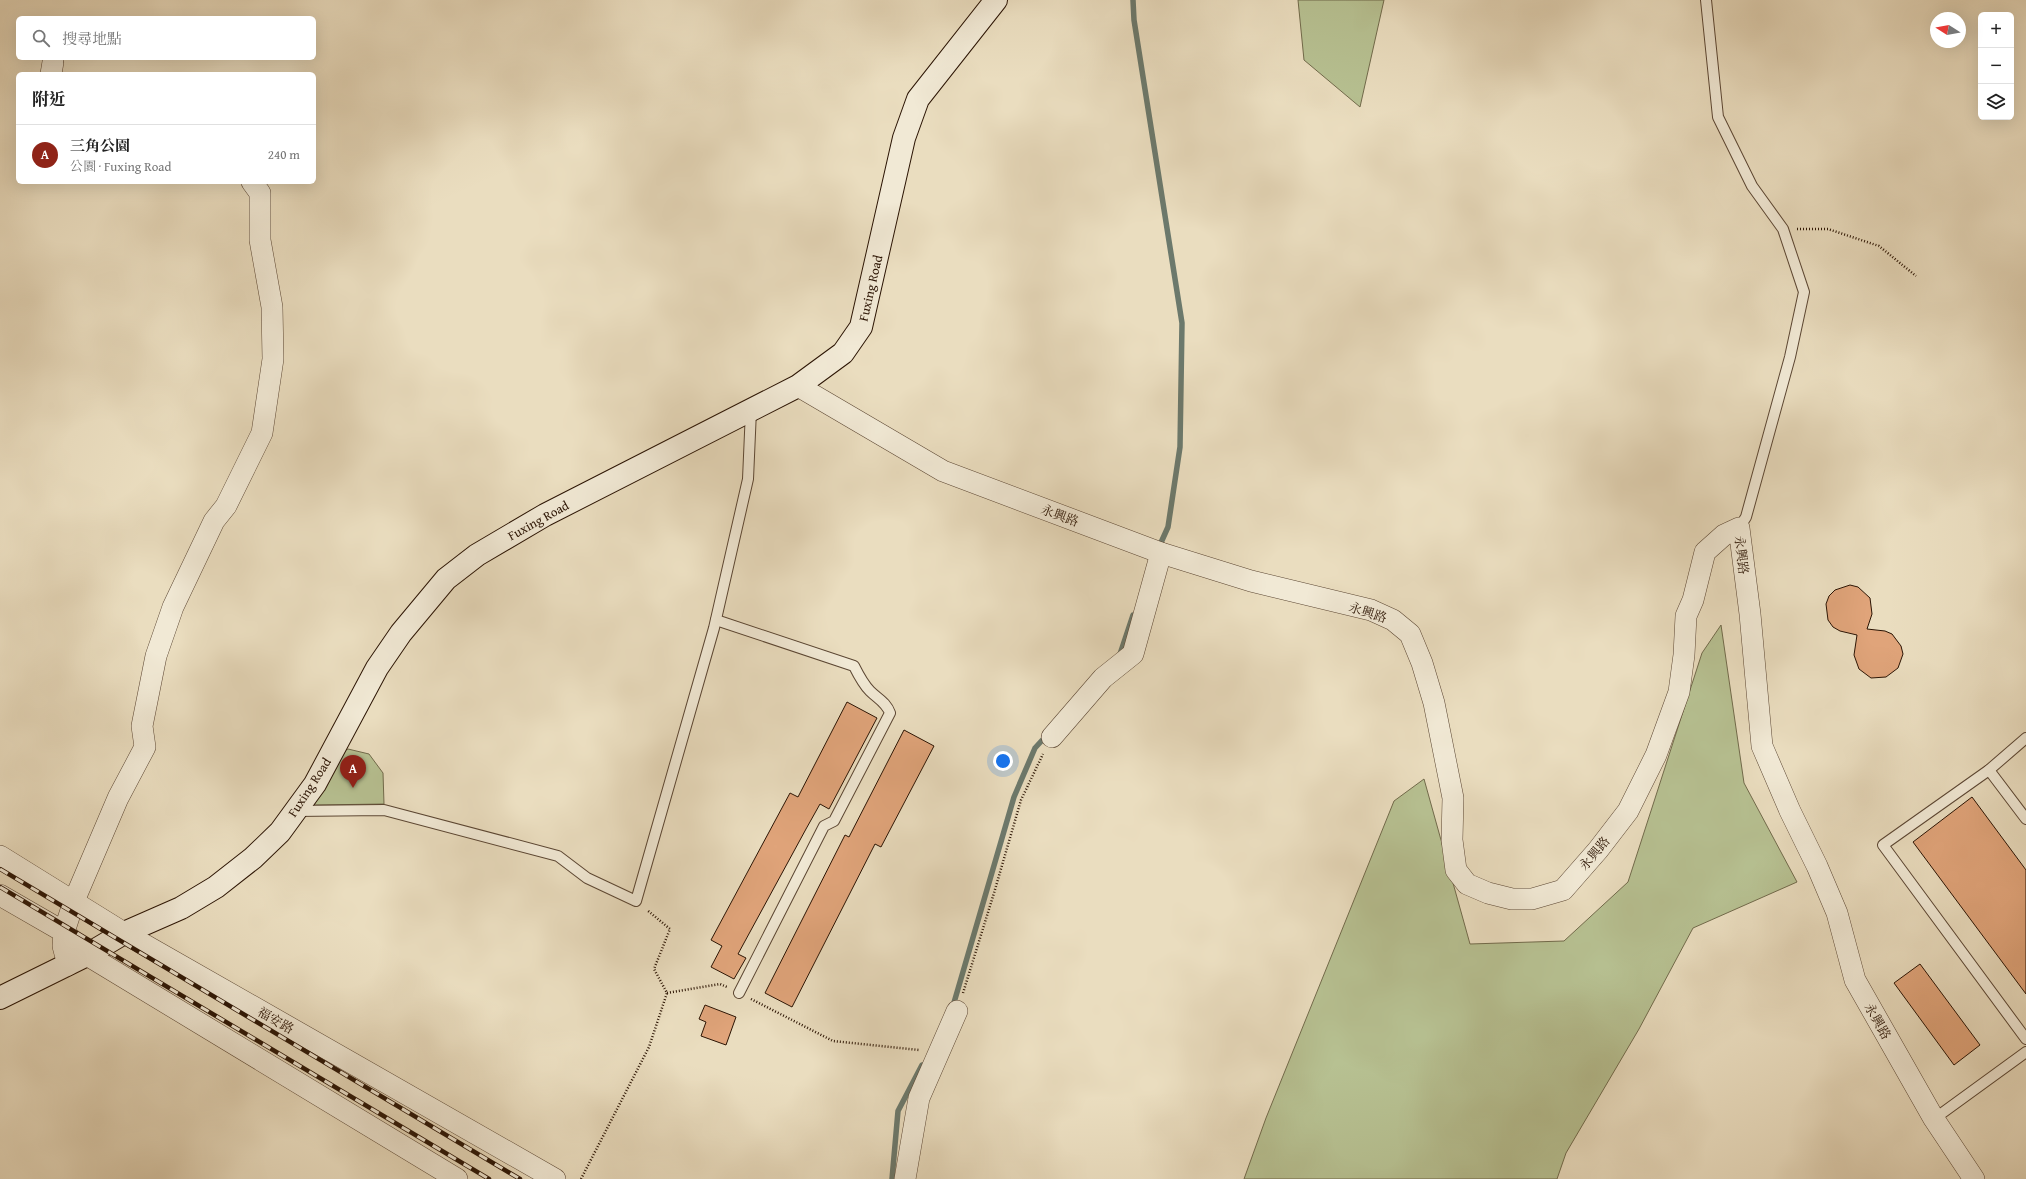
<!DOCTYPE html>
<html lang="zh-TW">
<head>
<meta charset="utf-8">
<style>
  body { margin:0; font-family:"Gentium Book Plus","Noto Serif TC",serif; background:#f6f6f6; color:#222 }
  .controls { position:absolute; right:12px; top:12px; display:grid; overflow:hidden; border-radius:6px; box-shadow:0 4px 16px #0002 }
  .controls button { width:36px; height:36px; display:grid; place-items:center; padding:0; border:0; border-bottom:1px solid #e0e0e0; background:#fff; color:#222; font:20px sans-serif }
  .compass { position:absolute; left:1930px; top:12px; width:36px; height:36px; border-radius:50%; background:#fff; box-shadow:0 4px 16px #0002; rotate:281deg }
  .you { position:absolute; left:1003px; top:761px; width:14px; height:14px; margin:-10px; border:3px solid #fff; border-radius:50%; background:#1a73e8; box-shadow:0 0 0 6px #1a73e833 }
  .badge { display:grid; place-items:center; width:26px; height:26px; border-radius:50%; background:#8f2418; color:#fff; font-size:13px; font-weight:700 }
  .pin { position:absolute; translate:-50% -33px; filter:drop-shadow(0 1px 2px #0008) }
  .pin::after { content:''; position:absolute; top:21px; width:14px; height:12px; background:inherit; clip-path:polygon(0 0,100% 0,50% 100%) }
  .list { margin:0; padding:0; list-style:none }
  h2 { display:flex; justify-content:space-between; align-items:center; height:52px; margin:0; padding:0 16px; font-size:17px }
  h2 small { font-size:13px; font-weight:400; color:#767676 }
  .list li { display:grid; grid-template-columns:26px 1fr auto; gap:12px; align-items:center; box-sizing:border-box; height:60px; padding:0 16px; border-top:1px solid #e0e0e0 }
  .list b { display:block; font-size:15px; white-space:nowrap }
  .list p { margin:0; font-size:13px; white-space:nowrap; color:#767676 }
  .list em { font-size:13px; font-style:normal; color:#767676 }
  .icon { flex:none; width:22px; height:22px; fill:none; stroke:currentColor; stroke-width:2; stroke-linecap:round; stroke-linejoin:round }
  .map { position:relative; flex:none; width:2026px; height:1179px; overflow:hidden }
  .search { position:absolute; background:#fff; box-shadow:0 4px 16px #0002; left:16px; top:16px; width:300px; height:44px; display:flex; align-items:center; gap:10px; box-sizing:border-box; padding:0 14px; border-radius:6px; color:#767676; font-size:15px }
  .panel { position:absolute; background:#fff; box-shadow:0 4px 16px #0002; left:16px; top:72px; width:300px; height:112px; border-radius:6px }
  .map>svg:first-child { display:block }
  .green { fill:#b7c192; stroke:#716a4b }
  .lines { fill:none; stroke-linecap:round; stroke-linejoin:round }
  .stream { stroke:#6c796c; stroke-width:5.5 }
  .building { fill:#e0a47a; stroke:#2b1404 }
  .lane-casing { stroke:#5b4633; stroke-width:12 }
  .street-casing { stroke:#5b4633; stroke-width:22 }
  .secondary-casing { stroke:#2b1404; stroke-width:24 }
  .path { stroke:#2b1404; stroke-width:2.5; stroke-dasharray:1 2; stroke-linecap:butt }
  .lane { stroke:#f1e9d5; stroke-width:10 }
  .street { stroke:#f1e9d5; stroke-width:21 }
  .secondary { stroke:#f1e9d5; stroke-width:22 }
  .rail-casing { stroke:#2b1404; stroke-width:4.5 }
  .rail { stroke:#f1e9d5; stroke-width:3; stroke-dasharray:9; stroke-linecap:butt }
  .labels { text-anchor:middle; stroke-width:3; stroke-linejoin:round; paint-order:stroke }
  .street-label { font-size:13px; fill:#2b1404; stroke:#f1e9d5 }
</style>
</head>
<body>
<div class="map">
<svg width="2026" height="1179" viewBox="0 0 2026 1179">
  <rect width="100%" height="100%" fill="#eaddbf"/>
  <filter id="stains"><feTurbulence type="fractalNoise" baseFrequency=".005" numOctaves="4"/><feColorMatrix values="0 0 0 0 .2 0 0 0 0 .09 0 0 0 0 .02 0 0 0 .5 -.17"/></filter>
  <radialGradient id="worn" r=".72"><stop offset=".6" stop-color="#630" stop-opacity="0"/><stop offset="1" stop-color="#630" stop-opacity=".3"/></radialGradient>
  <!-- green -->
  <g class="green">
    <polygon points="1298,0 1384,0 1360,107 1304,60"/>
    <polygon points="1721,625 1744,783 1797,882 1693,928 1639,1029 1566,1153 1557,1179 1244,1179 1266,1118 1394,801 1424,779 1470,944 1564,941 1628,882 1702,653"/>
    <polygon points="348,749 369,754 383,773 384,804 314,805 344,751"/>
  </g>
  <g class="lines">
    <!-- stream -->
    <g class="stream">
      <polyline points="1133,0 1134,20 1182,323 1180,447 1168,527 1159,547"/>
      <polyline points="1120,654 1133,615"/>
      <polyline points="953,1006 1014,797 1035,748 1046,736"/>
      <polyline points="892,1179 898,1111 922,1065"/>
    </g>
  </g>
  <!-- building -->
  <g class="building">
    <polygon points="1850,585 1858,587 1870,598 1872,614 1867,629 1885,631 1892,634 1901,646 1903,654 1898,668 1886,677 1871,678 1859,669 1854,655 1857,635 1840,631 1833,627 1828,620 1826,604 1829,596 1835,590"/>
    <polygon points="847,702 877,718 829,809 820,804 806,829 738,954 746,958 734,979 711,967 722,946 711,940 790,793 798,797"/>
    <polygon points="904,730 934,746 881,847 875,844 792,1007 765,993 845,835 849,837"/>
    <polygon points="1972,797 2026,870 2026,994 1913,842"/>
    <polygon points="1920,964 1980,1045 1954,1065 1894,983"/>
    <polygon points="705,1005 736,1017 726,1045 701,1036 706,1022 699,1019"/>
  </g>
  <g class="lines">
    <defs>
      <g id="lane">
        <polyline points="1706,0 1718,117 1752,186 1783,229 1804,292 1790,357 1746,517 1739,528"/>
        <path d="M716,620l138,46c5,10 9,18 16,25 8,8 16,11 20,22l-56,108 -10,5 -85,167"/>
        <polyline points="2026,738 1989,770 1883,845 2026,1039"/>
        <polyline points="1989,770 2026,819"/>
        <polyline points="295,811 384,810 558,856 587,878 636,901 714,628 748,479 751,410"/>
        <polyline points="1934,1119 2026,1052"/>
      </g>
      <g id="street">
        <polyline points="51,74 53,62"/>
        <polyline points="798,386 943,471 1161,553 1251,581 1371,610 1393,620 1410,634 1422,663 1434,703 1453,798 1452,840 1456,870 1467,884 1488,893 1512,899 1532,899 1563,890 1598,850 1628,811 1656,755 1679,692 1684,655 1686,616 1693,600 1705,552 1724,535 1739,528 1750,614 1762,746 1790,811 1817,866 1837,913 1855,980 1934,1119 1974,1179"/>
        <polyline points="1052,737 1103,678 1133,654 1161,553"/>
        <polyline points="0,856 124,933 555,1179"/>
        <polyline points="0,895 64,932 87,955 457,1179"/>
        <polyline points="68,965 63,946 64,932 74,901 118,798 145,747 142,726 156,656 173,607 214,521 226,506 262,433 273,359 272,307 260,240 260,193 252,182"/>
        <polyline points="905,1179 919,1098 957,1011"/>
      </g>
      <polyline id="secondary" points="0,998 87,955 124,933 181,908 216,887 253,858 280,832 315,784 377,668 401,633 446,579 477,555 545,515 798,386 843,353 861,327 904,138 918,99 996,0"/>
    </defs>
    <!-- lane casing -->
    <use href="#lane" class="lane-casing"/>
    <!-- street casing -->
    <use href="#street" class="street-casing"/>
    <!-- secondary casing -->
    <use href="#secondary" class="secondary-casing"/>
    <!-- path -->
    <g class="path">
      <polyline points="1797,229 1828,229 1879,246 1916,276"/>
      <polyline points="667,993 720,984 727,987"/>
      <polyline points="963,993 994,893 1021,800 1043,754"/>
      <polyline points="751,999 833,1041 919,1050"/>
      <polyline points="581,1179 649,1047 667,993 654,969 670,929 647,910"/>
    </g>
    <!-- lane -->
    <use href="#lane" class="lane"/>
    <!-- street -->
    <use href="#street" class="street"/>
    <!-- secondary -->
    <use href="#secondary" class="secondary"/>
    <defs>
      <g id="rail">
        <polyline points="0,869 520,1179"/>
        <polyline points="0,887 489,1179"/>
      </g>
    </defs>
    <!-- rail casing -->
    <use href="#rail" class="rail-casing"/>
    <!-- rail -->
    <use href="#rail" class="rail"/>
  </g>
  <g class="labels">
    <!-- street labels -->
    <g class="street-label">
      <text transform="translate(870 288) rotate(-77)" y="5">Fuxing Road</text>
      <text transform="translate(1060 515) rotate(20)" y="5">永興路</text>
      <text transform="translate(538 520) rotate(-29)" y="5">Fuxing Road</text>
      <text transform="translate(1742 555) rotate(83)" y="5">永興路</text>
      <text transform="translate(1368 612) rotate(18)" y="5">永興路</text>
      <text transform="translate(309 787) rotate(-57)" y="5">Fuxing Road</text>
      <text transform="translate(1594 853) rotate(-50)" y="5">永興路</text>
      <text transform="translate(276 1020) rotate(30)" y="5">福安路</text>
      <text transform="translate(1878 1021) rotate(60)" y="5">永興路</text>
    </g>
  </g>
  <rect width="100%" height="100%" filter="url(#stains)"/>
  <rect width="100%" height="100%" fill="url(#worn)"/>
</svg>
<div class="controls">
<button>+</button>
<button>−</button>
<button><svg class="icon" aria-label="layers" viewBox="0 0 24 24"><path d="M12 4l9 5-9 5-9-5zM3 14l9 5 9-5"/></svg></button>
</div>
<svg class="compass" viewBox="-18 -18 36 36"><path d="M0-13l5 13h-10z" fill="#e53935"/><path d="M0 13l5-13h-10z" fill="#767676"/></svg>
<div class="you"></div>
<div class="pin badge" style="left:353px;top:788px">A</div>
<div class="search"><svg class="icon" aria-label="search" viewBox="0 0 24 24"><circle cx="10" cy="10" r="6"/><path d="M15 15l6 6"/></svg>搜尋地點</div>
<section class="panel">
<h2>附近<small></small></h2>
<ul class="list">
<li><span class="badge">A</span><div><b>三角公園</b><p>公園 · Fuxing Road</p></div><em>240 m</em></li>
</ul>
</section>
</div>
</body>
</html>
